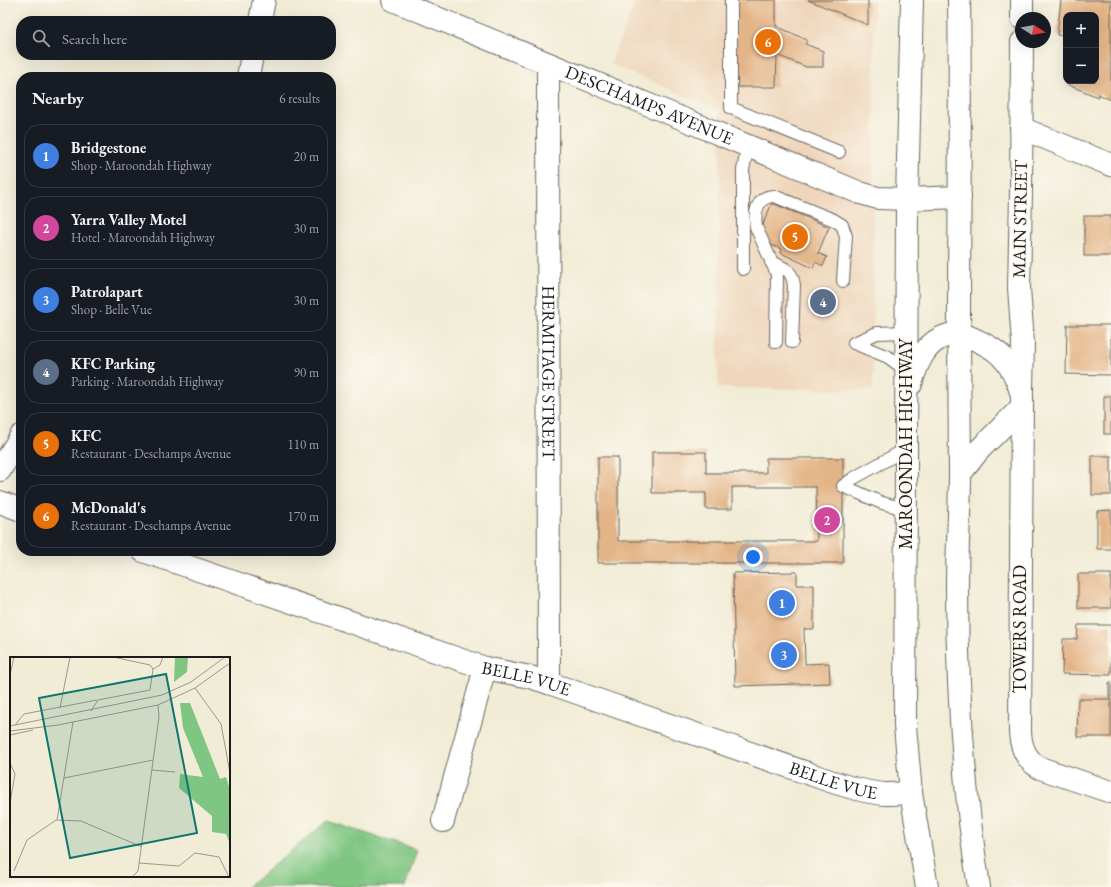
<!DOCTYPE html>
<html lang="en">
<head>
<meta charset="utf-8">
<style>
  body { margin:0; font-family:"EB Garamond",serif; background:#242831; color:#f1f3f6 }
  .controls { position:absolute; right:12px; top:12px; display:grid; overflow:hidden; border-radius:8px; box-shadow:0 4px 16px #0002 }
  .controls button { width:36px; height:36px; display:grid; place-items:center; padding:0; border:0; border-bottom:1px solid #363941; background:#171b24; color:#f1f3f6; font:20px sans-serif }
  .compass { position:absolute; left:1015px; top:12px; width:36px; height:36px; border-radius:50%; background:#171b24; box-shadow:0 4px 16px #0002; rotate:101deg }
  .you { position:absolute; left:753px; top:557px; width:14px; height:14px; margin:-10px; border:3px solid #fff; border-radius:50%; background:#1a73e8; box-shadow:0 0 0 6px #1a73e833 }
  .badge { display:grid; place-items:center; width:26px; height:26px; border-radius:50%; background:#0f766e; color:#fff; font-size:13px; font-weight:700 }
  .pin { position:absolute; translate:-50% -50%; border:2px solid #fff; box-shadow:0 1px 4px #0006 }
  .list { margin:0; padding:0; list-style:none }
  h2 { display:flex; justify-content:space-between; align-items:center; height:52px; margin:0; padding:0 16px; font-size:17px }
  h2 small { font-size:13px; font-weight:400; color:#9ea1a6 }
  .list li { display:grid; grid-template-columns:26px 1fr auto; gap:12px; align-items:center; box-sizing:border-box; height:64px; margin:0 8px 8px; padding:0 8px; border:1px solid #363941; border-radius:16px }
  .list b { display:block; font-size:15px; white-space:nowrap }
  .list p { margin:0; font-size:13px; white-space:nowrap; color:#9ea1a6 }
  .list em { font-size:13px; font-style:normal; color:#9ea1a6 }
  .icon { flex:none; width:22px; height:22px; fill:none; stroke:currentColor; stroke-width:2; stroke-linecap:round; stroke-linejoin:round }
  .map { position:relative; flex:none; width:1111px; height:887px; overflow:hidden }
  .search { position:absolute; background:#171b24; box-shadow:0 4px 16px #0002; left:16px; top:16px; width:320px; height:44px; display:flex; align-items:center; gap:10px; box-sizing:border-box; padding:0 14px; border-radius:16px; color:#9ea1a6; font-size:15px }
  .panel { position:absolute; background:#171b24; box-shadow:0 4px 16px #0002; left:16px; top:72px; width:320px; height:484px; border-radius:16px }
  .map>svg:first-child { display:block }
  .built { fill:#efd6bb }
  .green { fill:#7fc682; stroke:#4e714f }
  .building { fill:#e3b486 }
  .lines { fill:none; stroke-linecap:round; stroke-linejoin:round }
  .service-casing { stroke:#67655d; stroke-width:14 }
  .minor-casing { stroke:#67655d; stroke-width:24 }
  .trunk-casing { stroke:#67655d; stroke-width:24 }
  .service { stroke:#fff; stroke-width:12 }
  .minor { stroke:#fff; stroke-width:22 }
  .trunk { stroke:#fff; stroke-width:22 }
  .labels { text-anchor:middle; stroke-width:3; stroke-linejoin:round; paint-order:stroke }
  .street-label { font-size:18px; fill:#1c1c1c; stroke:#fbf7ec }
  .inset-road { fill:none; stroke:#9c998b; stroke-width:1 }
  .view { fill:#0f766e; fill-opacity:0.15; stroke:#0f766e; stroke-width:2 }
  .inset-edge { fill:none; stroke:#1c1c1c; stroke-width:2 }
</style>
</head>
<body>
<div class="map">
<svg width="1111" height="887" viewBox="0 0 1111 887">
  <rect width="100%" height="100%" fill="#fbf7ec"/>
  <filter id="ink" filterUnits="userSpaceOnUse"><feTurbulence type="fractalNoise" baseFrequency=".025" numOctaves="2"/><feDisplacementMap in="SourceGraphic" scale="8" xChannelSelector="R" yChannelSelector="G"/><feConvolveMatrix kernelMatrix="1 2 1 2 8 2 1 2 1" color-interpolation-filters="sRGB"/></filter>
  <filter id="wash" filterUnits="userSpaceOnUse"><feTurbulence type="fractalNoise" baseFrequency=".012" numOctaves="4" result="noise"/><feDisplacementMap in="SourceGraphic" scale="16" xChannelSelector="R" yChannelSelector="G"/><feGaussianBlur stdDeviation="0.9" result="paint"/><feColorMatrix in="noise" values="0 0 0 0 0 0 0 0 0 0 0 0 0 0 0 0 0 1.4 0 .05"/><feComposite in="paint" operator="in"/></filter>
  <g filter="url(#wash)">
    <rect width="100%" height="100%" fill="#f1ecd5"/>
    <!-- built -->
    <polygon class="built" points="636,0 874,0 873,390 718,388 720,110 610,64"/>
    <!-- green -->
    <polygon class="green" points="328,821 417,850 405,887 247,887"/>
    <g id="blocks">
      <!-- building -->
      <g class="building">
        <polygon points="736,0 776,0 776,26 807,40 805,44 823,51 823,67 806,67 777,55 776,87 736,87"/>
        <polygon points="808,0 868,0 868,25"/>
        <polygon points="1061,0 1111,0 1111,100 1098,94 1098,97 1066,84 1066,81 1096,81 1096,15 1066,15 1066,36 1057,35"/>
        <polygon points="772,203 829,227 818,253 827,257 823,266 815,262 813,268 781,253 782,249 768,244 762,231 764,225 763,224"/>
        <rect x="1084" y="216" width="27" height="40"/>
        <polygon points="1067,325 1111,325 1111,375 1066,374"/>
        <rect x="1104" y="396" width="7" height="38"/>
        <polygon points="652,452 706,452 706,473 766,473 766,458 843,458 843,563 598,563 598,457 618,457 618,541 817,541 816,487 732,487 732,509 706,509 706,493 652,493"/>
        <rect x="1092" y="456" width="19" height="39"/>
        <polygon points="1111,510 1111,549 1097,549 1097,511"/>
        <polygon points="797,572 797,585 814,585 814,629 804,629 805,664 829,663 830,683 735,686 733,573"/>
        <rect x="1078" y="574" width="33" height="34"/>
        <polygon points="1078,625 1111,625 1111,675 1062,674 1063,639 1077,639"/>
        <rect x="1109" y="683" width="2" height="14"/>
        <polygon points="1078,699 1111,699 1111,737 1077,737"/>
      </g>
    </g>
  </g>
  <g filter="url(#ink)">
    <use href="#blocks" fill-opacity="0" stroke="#67655d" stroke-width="1"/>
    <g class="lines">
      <defs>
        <g id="service">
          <polyline points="731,0 731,108 839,152"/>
          <path d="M771,262c14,7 20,6 23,23l-2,57"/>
          <polyline points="743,269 743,170 748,146"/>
          <path d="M776,342l1,-68 -21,-47c-2,-14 1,-31 18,-31l60,24 8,5 4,11 -3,45"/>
          <polyline points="854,343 888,357 907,371"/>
          <polyline points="854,343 877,333 907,332"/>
          <polyline points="905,509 882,503 843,486 854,478 906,449"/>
        </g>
        <g id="minor">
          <path id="s1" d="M393,0l288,118 179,75 18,5 29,1"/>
          <polyline points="1022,18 1022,0"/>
          <polyline points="260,21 264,0"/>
          <polyline points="1022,42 1021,194 1019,288 1023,343 1022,389"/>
          <path id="s2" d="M548,64l1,619"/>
          <polyline points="248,77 252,55"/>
          <polyline points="1021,128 1111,165"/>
          <path d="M959,333c36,13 52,24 63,62l-2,337c1,16 6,28 20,36l71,24"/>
          <polyline points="0,470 21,436"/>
          <polyline points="960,474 978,451 1022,407"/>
          <polyline points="0,502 21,510"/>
          <path id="s3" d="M143,551l342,117 45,9 19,6 281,98c18,6 37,12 56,13 8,0 17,-1 25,-1"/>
          <polyline points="443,821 485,668"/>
        </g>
        <g id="trunk">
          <polyline points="912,0 907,199 905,726 911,793 927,887"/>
          <path d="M959,0c2,110 0,220 0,330 0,48 1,96 1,143 0,37 -3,74 -3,112 0,101 6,202 22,302"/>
          <polyline points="907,199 960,197"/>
          <path d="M911,384c5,-17 12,-38 30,-46 5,-3 12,-4 18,-5"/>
        </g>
      </defs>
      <!-- service casing -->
      <use href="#service" class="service-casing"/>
      <!-- minor casing -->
      <use href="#minor" class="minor-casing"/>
      <!-- trunk casing -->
      <use href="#trunk" class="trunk-casing"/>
      <!-- service -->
      <use href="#service" class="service"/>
      <!-- minor -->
      <use href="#minor" class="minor"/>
      <!-- trunk -->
      <use href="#trunk" class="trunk"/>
    </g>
  </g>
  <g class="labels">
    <!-- street labels -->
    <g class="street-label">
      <text dy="6" stroke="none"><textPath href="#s1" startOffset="277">DESCHAMPS AVENUE</textPath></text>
      <text transform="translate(1020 219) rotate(-89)" y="6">MAIN STREET</text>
      <text dy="6" stroke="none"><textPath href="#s2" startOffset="309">HERMITAGE STREET</textPath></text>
      <text transform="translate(906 444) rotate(-90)" y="6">MAROONDAH HIGHWAY</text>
      <text transform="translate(1020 629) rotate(-90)" y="6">TOWERS ROAD</text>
      <text dy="6" stroke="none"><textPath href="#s3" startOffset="404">BELLE VUE</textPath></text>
      <text dy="6" stroke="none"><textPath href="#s3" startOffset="728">BELLE VUE</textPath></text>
    </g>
  </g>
  <!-- overview -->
  <g transform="translate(10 657)">
    <rect width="220" height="220" fill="#f1ecd5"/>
    <path d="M165,0h13l-1,15 -13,10zM170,46h10l30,76 6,-2 4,13v54l-4,-10 -14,-2v-16l-33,-28 1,-14 23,3 -20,-49z" fill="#7fc682"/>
    <path class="inset-road" d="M103,0l37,8 3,4M0,18l4,-18M185,31l26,36 9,49M50,51l10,-51M81,54l7,-11 52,-10 3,-21 7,-4 3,-8M5,68l9,-11 73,-14M0,69l152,-31 29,-13 34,-25M0,74l48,-6 100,-20 37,-17 35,-25M0,78l23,-5M0,106l5,11 -5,29M142,113l23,2M54,121l89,-18M47,163l16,-98M129,206l40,3 16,-13 24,4 10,20M4,214l13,-31 29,-20 25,1 61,26M122,220l6,-6 21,-154 -1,-12"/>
    <path class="view" d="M156,17l31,159 -127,25 -31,-160z"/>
    <rect width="220" height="220" class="inset-edge"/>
  </g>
</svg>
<div class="controls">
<button>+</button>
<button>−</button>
</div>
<svg class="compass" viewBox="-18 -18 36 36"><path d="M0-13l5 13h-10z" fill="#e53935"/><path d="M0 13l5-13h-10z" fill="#9ea1a6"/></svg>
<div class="you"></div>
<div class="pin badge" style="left:782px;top:603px;background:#3f7fe0">1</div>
<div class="pin badge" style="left:827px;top:520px;background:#d1479c">2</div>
<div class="pin badge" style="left:784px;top:655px;background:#3f7fe0">3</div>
<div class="pin badge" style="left:823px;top:302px;background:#5c6f8a">4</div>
<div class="pin badge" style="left:795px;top:237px;background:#e8710a">5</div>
<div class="pin badge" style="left:768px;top:42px;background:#e8710a">6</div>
<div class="search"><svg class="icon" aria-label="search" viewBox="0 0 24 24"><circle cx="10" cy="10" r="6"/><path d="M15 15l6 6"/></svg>Search here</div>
<section class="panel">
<h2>Nearby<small>6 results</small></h2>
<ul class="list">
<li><span class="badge" style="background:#3f7fe0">1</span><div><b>Bridgestone</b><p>Shop · Maroondah Highway</p></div><em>20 m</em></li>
<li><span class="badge" style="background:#d1479c">2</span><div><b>Yarra Valley Motel</b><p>Hotel · Maroondah Highway</p></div><em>30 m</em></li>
<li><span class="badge" style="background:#3f7fe0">3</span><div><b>Patrolapart</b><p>Shop · Belle Vue</p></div><em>30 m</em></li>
<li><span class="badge" style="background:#5c6f8a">4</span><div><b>KFC Parking</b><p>Parking · Maroondah Highway</p></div><em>90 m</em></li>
<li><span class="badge" style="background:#e8710a">5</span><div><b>KFC</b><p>Restaurant · Deschamps Avenue</p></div><em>110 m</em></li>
<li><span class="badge" style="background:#e8710a">6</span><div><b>McDonald's</b><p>Restaurant · Deschamps Avenue</p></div><em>170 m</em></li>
</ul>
</section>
</div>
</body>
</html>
